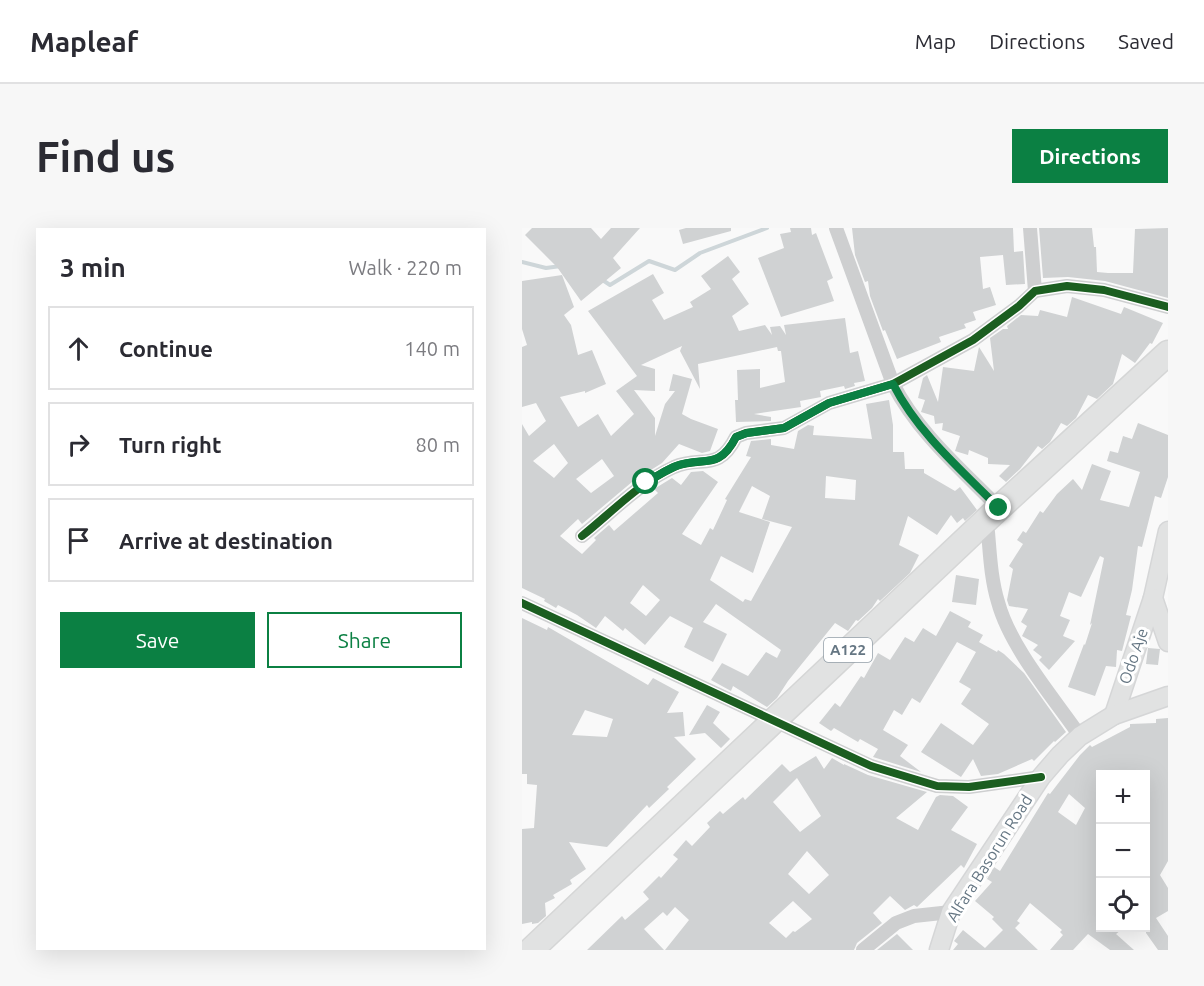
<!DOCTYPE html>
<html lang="en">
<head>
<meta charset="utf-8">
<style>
  body { margin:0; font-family:Ubuntu,sans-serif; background:#f7f7f7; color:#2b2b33 }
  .controls { position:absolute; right:18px; bottom:18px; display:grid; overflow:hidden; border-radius:0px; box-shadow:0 6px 24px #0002 }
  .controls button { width:54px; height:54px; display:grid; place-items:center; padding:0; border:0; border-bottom:2px solid #e1e1e2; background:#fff; color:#2b2b33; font:30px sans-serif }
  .stop { position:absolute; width:18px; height:18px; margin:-14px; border:4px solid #0b8043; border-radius:50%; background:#fff }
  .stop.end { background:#0b8043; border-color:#fff; box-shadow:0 2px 6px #0008 }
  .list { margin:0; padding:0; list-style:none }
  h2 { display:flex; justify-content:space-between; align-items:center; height:78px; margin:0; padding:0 24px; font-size:26px }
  h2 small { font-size:20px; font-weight:400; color:#7c7c81 }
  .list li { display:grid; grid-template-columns:39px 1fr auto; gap:18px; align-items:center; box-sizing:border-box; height:84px; margin:0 12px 12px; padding:0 12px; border:2px solid #e1e1e2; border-radius:0px }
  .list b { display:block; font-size:22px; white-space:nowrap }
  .list em { font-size:20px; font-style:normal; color:#7c7c81 }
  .actions { display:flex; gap:12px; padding:18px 24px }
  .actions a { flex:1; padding:14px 0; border:2px solid #0b8043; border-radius:0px; text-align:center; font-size:21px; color:#0b8043 }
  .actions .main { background:#0b8043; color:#fff }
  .icon { flex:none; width:33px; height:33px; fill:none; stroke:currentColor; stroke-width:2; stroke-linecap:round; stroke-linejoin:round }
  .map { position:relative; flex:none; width:646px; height:722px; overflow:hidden; border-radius:0px }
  header { display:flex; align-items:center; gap:36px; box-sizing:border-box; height:84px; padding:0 30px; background:#fff; border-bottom:2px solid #e1e1e2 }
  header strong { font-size:28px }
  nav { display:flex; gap:33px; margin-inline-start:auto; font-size:21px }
  .intro { display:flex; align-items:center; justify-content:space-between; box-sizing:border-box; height:144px; padding:0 36px }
  h1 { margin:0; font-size:42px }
  .button { padding:15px 27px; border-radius:0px; background:#0b8043; color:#fff; font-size:21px; font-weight:700 }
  main { display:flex; gap:36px; padding:0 36px }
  aside { flex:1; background:#fff; border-radius:0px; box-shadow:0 6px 24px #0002 }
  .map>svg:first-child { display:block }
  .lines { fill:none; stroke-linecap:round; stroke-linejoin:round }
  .stream { stroke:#ced6d9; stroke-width:4 }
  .building { fill:#d0d2d3; fill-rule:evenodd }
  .secondary-casing { stroke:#d5d6d7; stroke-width:21 }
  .highway-casing { stroke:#d5d6d6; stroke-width:27 }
  .street { stroke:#cecfd0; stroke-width:14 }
  .secondary { stroke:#e1e2e2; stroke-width:18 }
  .highway { stroke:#e1e2e2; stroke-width:24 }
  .cycleway-casing { stroke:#fff; stroke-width:11 }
  .cycleway { stroke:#1b5e20; stroke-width:8 }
  .route { stroke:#0b8043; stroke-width:8 }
  .labels { text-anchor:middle; stroke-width:6; stroke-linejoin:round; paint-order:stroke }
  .shield { fill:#fff; stroke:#939fa8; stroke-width:1.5 }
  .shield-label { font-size:15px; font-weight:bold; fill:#657683 }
  .street-label { font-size:16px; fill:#657683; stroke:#fff }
</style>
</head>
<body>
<header>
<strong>Mapleaf</strong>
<nav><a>Map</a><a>Directions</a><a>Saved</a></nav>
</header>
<div class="intro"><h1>Find us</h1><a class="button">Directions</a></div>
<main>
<aside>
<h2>3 min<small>Walk · 220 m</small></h2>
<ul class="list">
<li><svg class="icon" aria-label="ahead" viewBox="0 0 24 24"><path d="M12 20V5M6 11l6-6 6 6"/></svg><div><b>Continue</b></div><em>140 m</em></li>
<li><svg class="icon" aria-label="right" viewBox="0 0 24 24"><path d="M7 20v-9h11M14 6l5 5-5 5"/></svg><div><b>Turn right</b></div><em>80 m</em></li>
<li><svg class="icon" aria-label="arrive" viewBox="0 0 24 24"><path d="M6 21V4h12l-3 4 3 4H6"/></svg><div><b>Arrive at destination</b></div></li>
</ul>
<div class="actions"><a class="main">Save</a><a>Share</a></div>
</aside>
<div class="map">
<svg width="646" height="722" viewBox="0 0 646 722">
  <rect width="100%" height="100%" fill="#f9f9f9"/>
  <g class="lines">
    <!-- stream -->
    <g class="stream">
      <polyline points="0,34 24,40 39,38"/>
      <polyline points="79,51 88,57 127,33 153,42 178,25 245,0"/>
    </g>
  </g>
  <!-- building -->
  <g class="building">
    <polygon points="10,0 69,0 79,11 89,0 118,0 91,30 99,40 59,73 35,39 3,7"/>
    <polygon points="164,0 209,0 209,3 161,16 157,2"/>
    <polygon points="268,0 289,0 290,7 294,5 311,50 305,53 312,73 259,89 236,30 262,20 258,6 269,4"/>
    <polygon points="330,0 491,0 492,24 501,23 503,56 484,57 481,27 458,29 461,61 468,59 474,77 451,84 454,92 442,96 444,100 417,109 419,114 375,131 363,102 361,103 348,68 346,53 343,54 333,27"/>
    <polygon points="517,0 570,0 572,19 574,19 575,44 586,45 611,45 613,1 646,0 646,70 583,53 546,49 521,50"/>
    <path d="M206,28l12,16 -8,7 17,25 -17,12 7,15 26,-6 7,10 -2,-8 10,-1 6,9 -2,-10 61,-7 5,35 8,-2 7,30 -11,2 1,3 -10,3 -1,-3 -24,5 1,6 -21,4 1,6 -47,7 17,3v4l-35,1 -1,-22h3l-1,-30 23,-1v19l25,-6 -4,-31h-3l-1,-4 -79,17 2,25 -20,-38 2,-5 -41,19 14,4v22l-21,-1 21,28v18l10,-32 10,-13h-6l4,-17 19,5 -10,35 9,5 27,10 -8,22 -8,2 -23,-9 -17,19 -30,19 -50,42 -4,-5 -18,17 22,18 14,-14 -2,-2 15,-13 5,6 44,-38 -4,-4 18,-11 9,7 10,-13 12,-1 15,11 -36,52 19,11 9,-17 3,2 14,-30 -2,-1 26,-42 -5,-1 5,-15 20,-2v6l23,4 4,-18 10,-6 6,1 -1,9 59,4 -6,-35 23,-4 4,25v27h11l1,17h19v4l31,18 5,-4 17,23 -12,11 -2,-3 -6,5 -6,-8 -14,20 -29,-19 -9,29 20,10 -9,18 -30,28 -2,-2 -6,9 -14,13 -2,-1 -8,11 -13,-8 -47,58 -11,17 -10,9 -34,-21 -2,5 -20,-11 11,-17 26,13 18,-24 11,6 4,-8 -65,-46 -13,18 24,12 -14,28 -29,-15 9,-19 -23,-12 -25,29 -20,-17 -2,3 -18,-15 -9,12 -19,-13 -19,-10 -2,3 -12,-7 1,-2 -23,-11v-164l7,12 17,-15 -10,-18 -14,4v-60l5,-2 -5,-16v-48l40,-6 12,32 -10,8 7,10 7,30 14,-5 14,34 -21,9v-2l-25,6 18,30 20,-13 13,22 23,-22 -18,-23 21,-15 -49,-65 65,-37 11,19 -12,7 12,20 29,-13 -3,-5 21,-13 -10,-13zM32,216l14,19 -14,15 -21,-17zM80,231l12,17 -23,17 -15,-14zM304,248l30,4 -1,20 -30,-2zM230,258l18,10 -8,23 30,8 -41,74 -6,-2 -2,3 -33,-22 11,-24 32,17 17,-51 -31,-10zM121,357l17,15 -14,16 -16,-13z"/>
    <polygon points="550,69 599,86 602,79 641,95 630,116 628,115 613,135 600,126 591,156 575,171 566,167 554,190 545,198 539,195 528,214 520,221 516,218 498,241 484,254 477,248 488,237 466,236 466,230 447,222 446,227 433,223 438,208 420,202 421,195 413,196 412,188 399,184 403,172 396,170 401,150 405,147 416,174 421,139 452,143 457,119 472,143 468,110 481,101 486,101 485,98 499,87 516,88 518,82 545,89"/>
    <polygon points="616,195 646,207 646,249 639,270 633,268 620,319 616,318 610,362 604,387 609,388 600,423 595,422 594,439 584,438 573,468 546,459 562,416 563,417 570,395 568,397 582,330 578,328 559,369 547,364 538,388 548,392 541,408 553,413 527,442 517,432 520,429 511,422 516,417 500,408 505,398 499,394 506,381 487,378 485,372 491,341 487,338 501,316 495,312 501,303 504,305 518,283 521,285 535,266 551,251 560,262 570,236 589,243 578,272 607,279 618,244 585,233 588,223 596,225 601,208 610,211"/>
    <polygon points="434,347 457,351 454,377 430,374"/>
    <polygon points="428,383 449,394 446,399 461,407 457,414 475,424 476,422 482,426 502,445 544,504 533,514 532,513 512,533 510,531 476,546 459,548 451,531 439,549 399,524 419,495 451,517 467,496 439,476 449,461 437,454 454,424 435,414 398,475 390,470 380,487 372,482 361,502 386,517 378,528 399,544 351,529 356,521 338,511 336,514 312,500 309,503 297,495 313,475 318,479 339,448 342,450 356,425 368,432 383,409 392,414 401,400 414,408"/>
    <path d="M0,390l25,12 1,-3 100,58 5,-7 26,14 -12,21 16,-1 2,24 -11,1 22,22 -29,28 2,2 -20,19 -2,-3 -40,42 -38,-5 17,27 -16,11 2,4 -19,11 2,3 -10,5 1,13 -8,7 -6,1v-2l-10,2v-95l12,-1 3,-43 -10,-1v-10h-5zM63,482l28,9 -6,18 -35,-2z"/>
    <polygon points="626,420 638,421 636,437 624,436"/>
    <polygon points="185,477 198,484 191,495 208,511 199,520 183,505 167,507"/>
    <path d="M646,490v143l-8,14 8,13v23l-12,7 12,18v14h-10l-12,-17v-159h-45v153h24l-9,7 18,16h-24l-22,-16 -15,16h-23l13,-15 -3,-3 2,-2 -32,-27 -13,18 3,2 -5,5 23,22h-85l5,-6 -4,-3 9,-11 22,18 18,-18 -11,-11 2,-2 -19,-16 17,-19 -5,-3 7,-12 6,4 48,-78 2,1 30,-39 10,-10 2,2 38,-20v-3l26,-1v-4zM547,566l16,14 -9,17 -18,-13z"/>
    <path d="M294,528l8,13 8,-11 12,7v-1l24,11 59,17 -31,26 22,12 18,-33 4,-2 13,1 15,11 -17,23 26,14 -13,24 -3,-3 -44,42 -3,-2 -9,5 -15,-14 -17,17 9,10 -25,20 -3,7h-189l24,-30 -14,-13 -8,9 -4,-4 -19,17 20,21h-77l35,-34 3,4 24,-21 -6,-7 16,-16 2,2 17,-19 -5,-4 13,-15 6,6 18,-19 -3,-4 13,-12 3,3 20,-17 2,3 37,-36 8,8zM275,550l24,38 -21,16 -27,-30zM285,623l22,24 -20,19 -21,-20zM271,673l19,18 -17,13 -2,-1 -7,7 -17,-15z"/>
    <polygon points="375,706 391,722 355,722"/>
  </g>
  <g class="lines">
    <defs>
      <g id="secondary">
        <polyline points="646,303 631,370 646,414"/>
        <polyline points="592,487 631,370"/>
        <polyline points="417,722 429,684 519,549 538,527 558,508 592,487 646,468"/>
      </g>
      <polyline id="highway" points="9,722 477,280 646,125"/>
    </defs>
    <!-- secondary casing -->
    <use href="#secondary" class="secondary-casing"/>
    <!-- highway casing -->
    <use href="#highway" class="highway-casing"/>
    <!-- street -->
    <g class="street">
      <path d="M314,0l57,156c25,49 68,85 106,124"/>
      <polyline points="508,0 513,63"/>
      <path d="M466,304c2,23 3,47 10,70 12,45 55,95 82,134"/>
      <path d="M60,308c30,-24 57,-53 92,-69 28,-12 44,6 62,-30l10,-4 38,-5 45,-25 64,-19 80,-44 46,-34 16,-15 32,-5 37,4 64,17"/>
      <polyline points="0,375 349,538 415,558 447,559 519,549"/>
      <polyline points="341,722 374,695 392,688 429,684"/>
    </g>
    <!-- secondary -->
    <use href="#secondary" class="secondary"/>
    <!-- highway -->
    <use href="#highway" class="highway"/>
    <defs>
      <g id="cycleway">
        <path d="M60,308c30,-24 57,-53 92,-69 28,-12 44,6 62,-30l10,-4 38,-5 45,-25 64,-19 80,-44 46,-34 16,-15 32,-5 37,4 64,17"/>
        <polyline points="0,375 349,538 415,558 447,559 519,549"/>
      </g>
    </defs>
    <!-- cycleway casing -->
    <use href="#cycleway" class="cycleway-casing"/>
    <!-- cycleway -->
    <use href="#cycleway" class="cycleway"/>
  </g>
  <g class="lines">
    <!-- route -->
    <path class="route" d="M124,254c10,-5 20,-12 30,-16 28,-10 42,5 60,-29l11,-4 37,-5 45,-25 64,-19c25,49 68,86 106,124"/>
  </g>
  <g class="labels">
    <!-- shield labels -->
    <rect class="shield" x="302" y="410" width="48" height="24" rx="4.5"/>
    <g class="shield-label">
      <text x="326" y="427">A122</text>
    </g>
    <!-- street labels -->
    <g class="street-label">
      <text transform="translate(611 428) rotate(-71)" y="6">Odo Aje</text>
      <text transform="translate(467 630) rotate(-58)" y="6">Alfara Basorun Road</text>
    </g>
  </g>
</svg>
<div class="controls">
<button>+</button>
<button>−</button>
<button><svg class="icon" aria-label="locate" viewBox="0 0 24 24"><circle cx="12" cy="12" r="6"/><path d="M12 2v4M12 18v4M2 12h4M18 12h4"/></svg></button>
</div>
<div class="stop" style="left:124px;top:254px"></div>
<div class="stop end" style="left:477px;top:280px"></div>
</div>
</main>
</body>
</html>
